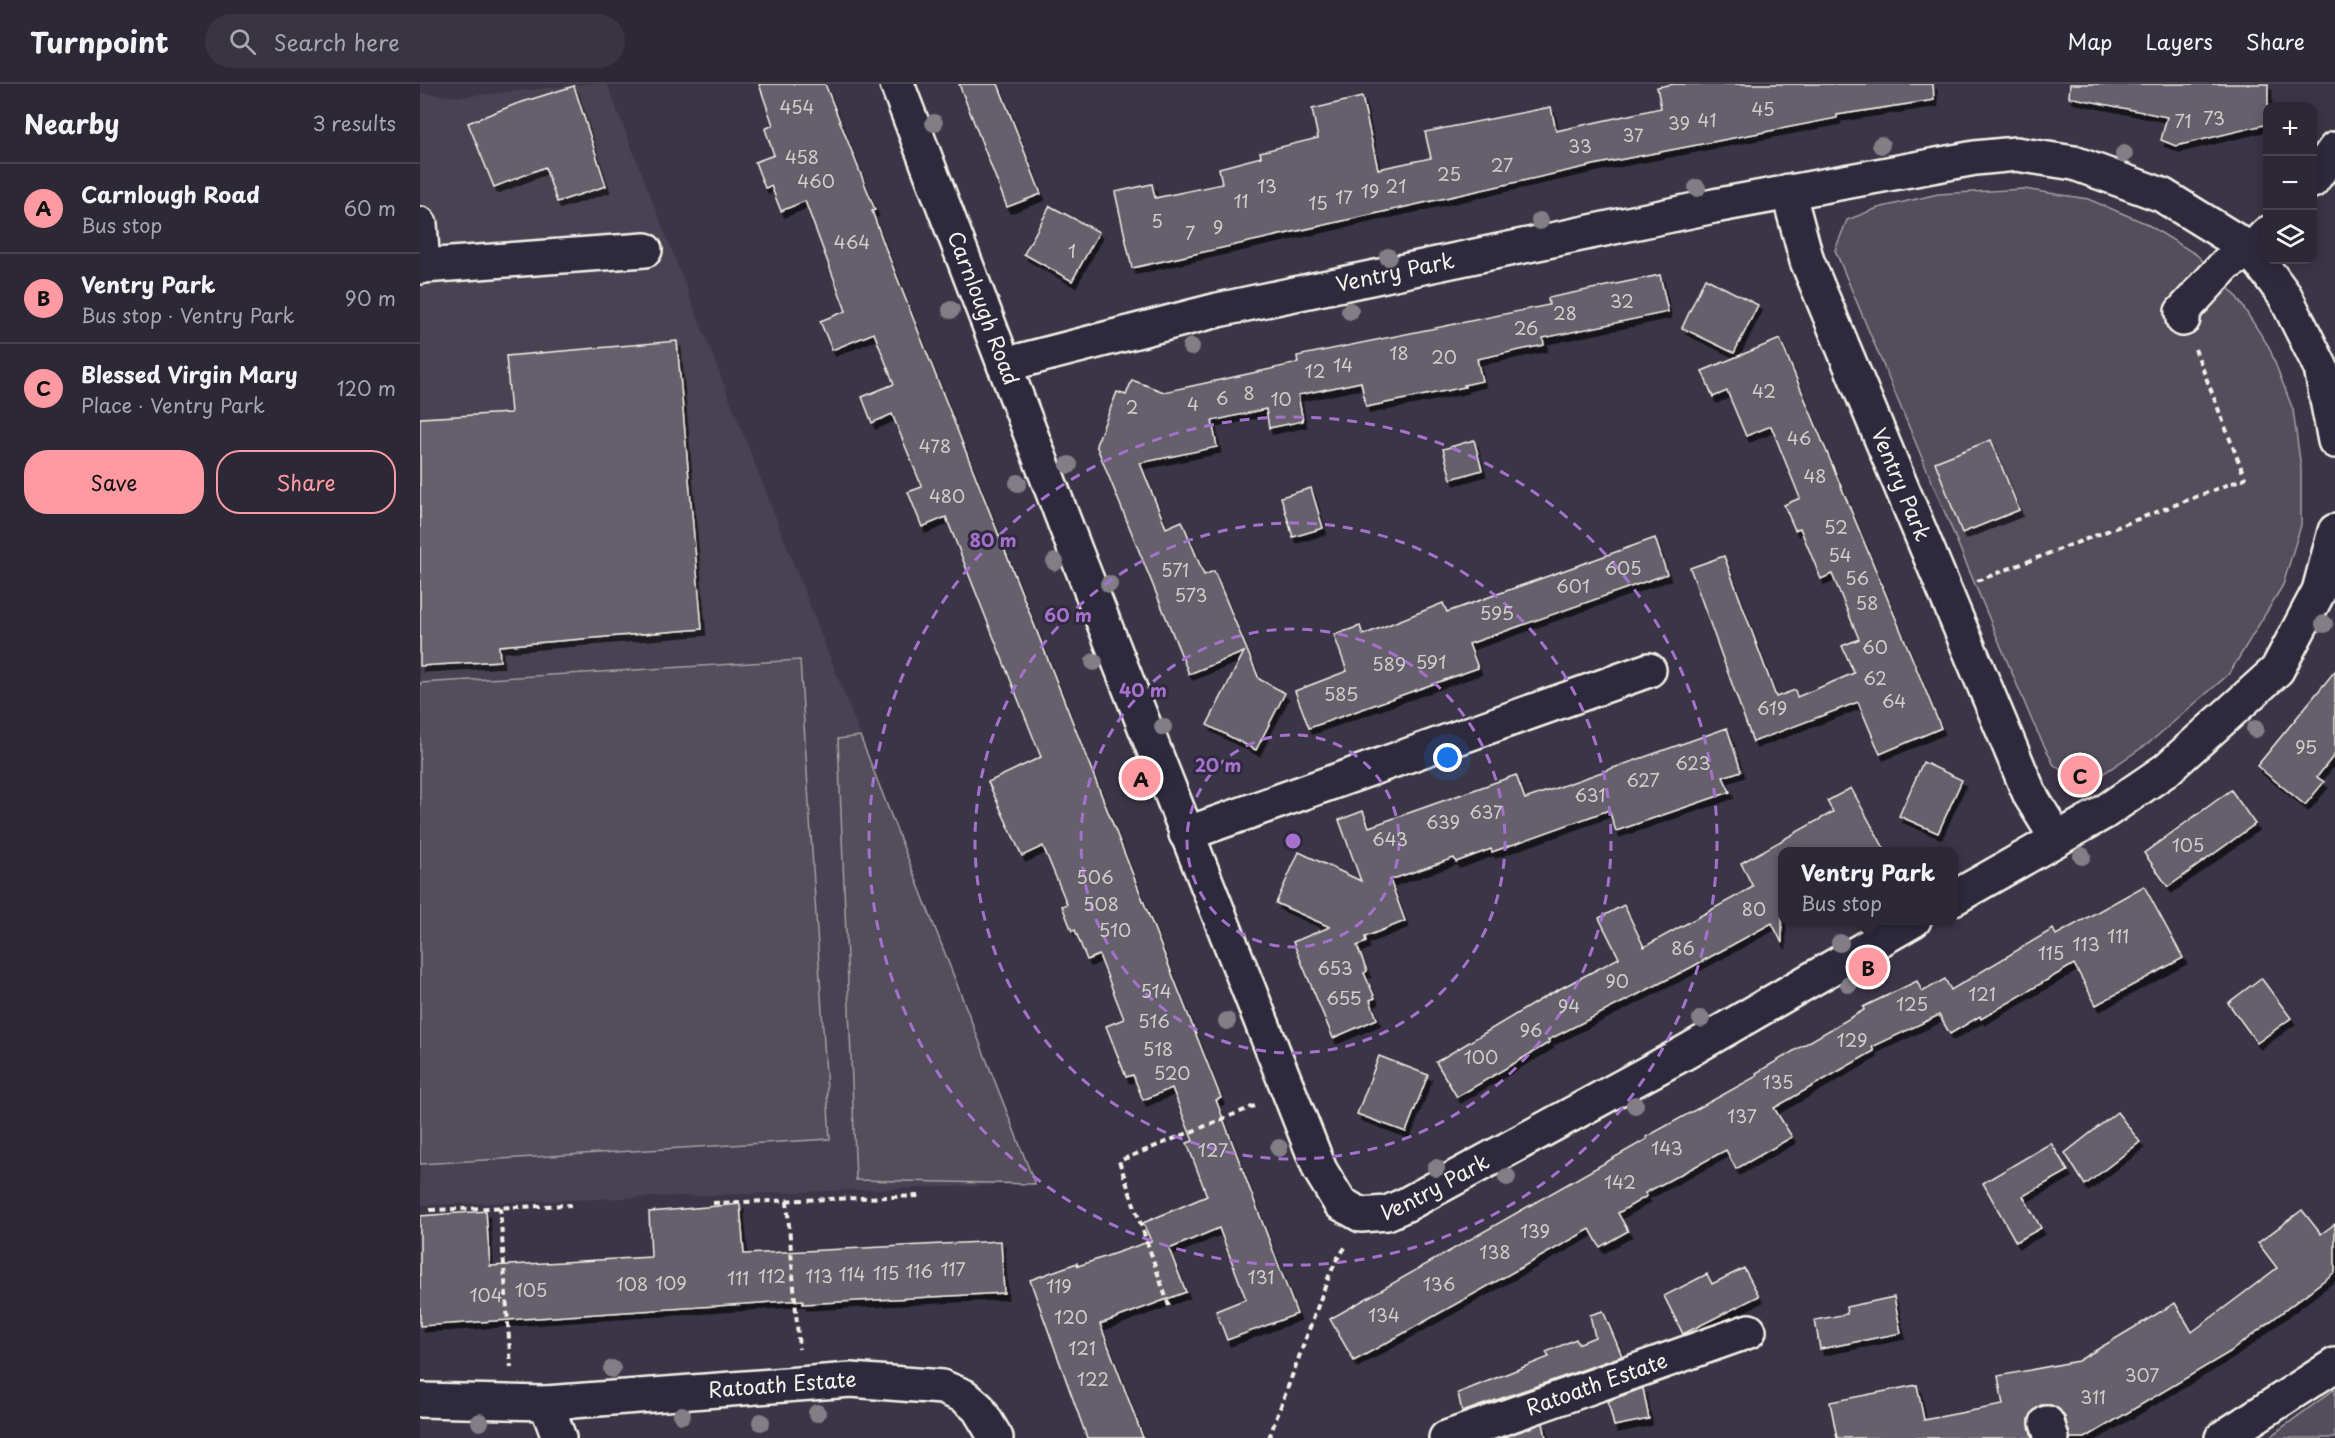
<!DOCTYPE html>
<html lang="en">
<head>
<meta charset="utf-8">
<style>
  body { margin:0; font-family:"Playpen Sans",sans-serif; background:#383441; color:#f1f3f6 }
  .controls { position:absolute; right:18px; top:18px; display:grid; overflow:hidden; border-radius:12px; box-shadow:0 3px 15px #0003 }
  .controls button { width:54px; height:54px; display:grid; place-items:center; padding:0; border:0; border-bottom:2px solid #484450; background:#2c2835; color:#f1f3f6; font:30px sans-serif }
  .you { position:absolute; left:1028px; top:674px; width:21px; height:21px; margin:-15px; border:4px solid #fff; border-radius:50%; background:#1a73e8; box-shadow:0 0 0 9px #1a73e833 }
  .badge { display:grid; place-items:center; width:39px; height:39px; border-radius:50%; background:#ff9aa2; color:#111; font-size:20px; font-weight:700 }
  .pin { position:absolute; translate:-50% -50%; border:3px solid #fff; box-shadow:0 2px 6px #0006 }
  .popup { position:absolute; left:1358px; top:763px; width:180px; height:78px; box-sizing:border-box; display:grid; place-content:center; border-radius:12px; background:#2c2835; filter:drop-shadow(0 2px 4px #0005); font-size:20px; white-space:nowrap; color:#a6a6ad }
  .popup b { font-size:22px; color:#f1f3f6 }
  .popup::after { content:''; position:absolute; left:50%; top:100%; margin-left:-12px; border:12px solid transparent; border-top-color:#2c2835 }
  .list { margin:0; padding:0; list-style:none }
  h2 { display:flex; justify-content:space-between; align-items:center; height:78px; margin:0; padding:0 24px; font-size:26px }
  h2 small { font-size:20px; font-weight:400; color:#a6a6ad }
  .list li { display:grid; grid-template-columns:39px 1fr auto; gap:18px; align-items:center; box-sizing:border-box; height:90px; padding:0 24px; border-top:2px solid #484450 }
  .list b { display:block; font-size:22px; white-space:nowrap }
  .list p { margin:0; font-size:20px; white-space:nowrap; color:#a6a6ad }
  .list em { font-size:20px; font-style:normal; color:#a6a6ad }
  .actions { display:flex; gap:12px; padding:18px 24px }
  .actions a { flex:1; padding:14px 0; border:2px solid #ff9aa2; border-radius:24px; text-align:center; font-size:21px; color:#ff9aa2 }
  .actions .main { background:#ff9aa2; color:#111 }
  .icon { flex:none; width:33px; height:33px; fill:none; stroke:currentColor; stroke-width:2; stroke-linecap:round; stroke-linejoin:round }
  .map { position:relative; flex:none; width:1915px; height:1354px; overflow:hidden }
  header { display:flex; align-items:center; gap:36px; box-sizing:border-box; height:84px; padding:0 30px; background:#2c2835; border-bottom:2px solid #484450 }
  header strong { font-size:28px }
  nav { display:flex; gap:33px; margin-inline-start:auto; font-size:21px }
  .search { width:420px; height:54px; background:#383441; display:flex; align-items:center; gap:15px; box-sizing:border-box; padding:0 21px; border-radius:33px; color:#a6a6ad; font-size:22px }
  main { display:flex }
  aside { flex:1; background:#2c2835 }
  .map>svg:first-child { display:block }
  .built { fill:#484352 }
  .green { fill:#534e5c; stroke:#a4a0a2; stroke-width:1.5 }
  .building { fill:#65616c; stroke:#f4f1e8; stroke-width:1.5; filter:url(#shadow) }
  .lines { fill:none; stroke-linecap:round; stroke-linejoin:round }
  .minor-casing { stroke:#f4f1e8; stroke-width:38 }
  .major-casing { stroke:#f4f1e8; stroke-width:38 }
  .path { stroke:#f4f1e8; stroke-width:4; stroke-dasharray:6 4.5; stroke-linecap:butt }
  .minor { stroke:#2f2a3d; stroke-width:33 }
  .major { stroke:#2f2a3d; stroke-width:33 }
  .tree { fill:#827e85 }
  .ring { fill:none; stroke:#a571cd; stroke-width:3; stroke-dasharray:10 8 }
  .labels { text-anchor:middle; stroke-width:6; stroke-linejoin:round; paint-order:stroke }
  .number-label { font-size:18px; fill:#d0cdc9 }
  .street-label { font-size:21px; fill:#f4f1e8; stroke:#2f2a3d }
  .centre { fill:#a571cd; stroke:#2f2a3d; stroke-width:3 }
  .ring-label { font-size:18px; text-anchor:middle; font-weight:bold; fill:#a571cd; stroke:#2f2a3d; stroke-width:6; stroke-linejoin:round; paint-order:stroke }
</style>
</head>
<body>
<header>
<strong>Turnpoint</strong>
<div class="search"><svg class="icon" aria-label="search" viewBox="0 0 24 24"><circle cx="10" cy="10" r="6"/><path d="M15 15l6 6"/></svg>Search here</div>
<nav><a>Map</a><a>Layers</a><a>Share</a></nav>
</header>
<main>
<aside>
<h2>Nearby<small>3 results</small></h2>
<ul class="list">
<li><span class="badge">A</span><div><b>Carnlough Road</b><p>Bus stop</p></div><em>60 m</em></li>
<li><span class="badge">B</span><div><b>Ventry Park</b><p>Bus stop · Ventry Park</p></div><em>90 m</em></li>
<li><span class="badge">C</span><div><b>Blessed Virgin Mary</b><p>Place · Ventry Park</p></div><em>120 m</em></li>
</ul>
<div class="actions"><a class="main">Save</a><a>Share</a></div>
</aside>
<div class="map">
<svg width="1915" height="1354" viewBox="0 0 1915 1354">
  <defs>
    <filter id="shadow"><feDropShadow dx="3.5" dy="6" stdDeviation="0" flood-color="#0009"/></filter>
  </defs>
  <rect width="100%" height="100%" fill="#3b3647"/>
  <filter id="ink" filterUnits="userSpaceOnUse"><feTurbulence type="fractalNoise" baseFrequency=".0167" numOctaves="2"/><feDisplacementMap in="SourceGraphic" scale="12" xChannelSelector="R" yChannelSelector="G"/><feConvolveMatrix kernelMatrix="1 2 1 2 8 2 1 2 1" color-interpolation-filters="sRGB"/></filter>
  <g filter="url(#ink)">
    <!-- built -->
    <polygon class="built" points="168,0 187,0 615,1100 0,1121 0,9 39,13"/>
    <!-- green -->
    <g class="green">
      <polygon points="1604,105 1668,115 1725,139 1777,171 1816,212 1849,263 1873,326 1881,384 1881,441 1863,501 1809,590 1729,659 1678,693 1651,693 1634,681 1613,639 1415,166 1427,136 1458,124 1518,110"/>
      <polygon points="380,576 410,1055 0,1080 0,599"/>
      <polygon points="440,652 615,1100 436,1096 418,655"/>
      <polygon points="1915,1305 1915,1354 1848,1354"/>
    </g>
    <!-- building -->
    <g class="building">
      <polygon points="339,0 405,0 455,126 452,127 465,163 801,1014 796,1016 877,1230 807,1256 796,1227 826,1215 799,1144 749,1165 766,1208 680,1240 723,1354 667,1354 610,1196 657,1179 658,1182 731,1157 723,1139 787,1112 767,1059 773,1057 752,1004 723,1016 713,991 706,993 686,942 704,935 679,871 667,876 655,846 652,847 642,822 647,820 623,762 602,772 568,698 621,673 526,433 502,443 488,408 502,403 472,330 452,339 442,313 474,300 454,249 412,266 400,237 426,227 385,117 361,127 351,102 345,104 335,78 354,71 345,45 353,41"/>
      <polygon points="539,0 578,0 621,110 587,123"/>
      <polygon points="1254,0 1513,0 1514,16 1417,31 1417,34 1360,45 1178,80 712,184 695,108 732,100 735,114 802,100 799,84 841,73 840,68 898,54 892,25 942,13 958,85 1011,74 1005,48 1131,23 1136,47 1241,24 1237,3"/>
      <polygon points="1650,0 1848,0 1848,40 1756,62 1741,56 1747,33 1649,13"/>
      <polygon points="154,2 186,102 137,118 125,83 74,103 48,39 96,20"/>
      <polygon points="630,122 679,148 652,197 604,170"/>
      <polygon points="1240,191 1248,228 1123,254 1124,261 1057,275 1062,297 1044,301 1045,303 946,323 941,298 878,311 883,337 849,344 846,325 792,337 797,363 720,379 746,444 762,437 784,491 794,487 839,595 865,609 836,666 787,641 824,568 769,590 676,361 697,308 706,311 712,296 744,308 837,288 878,279 877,272 1129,221 1128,214"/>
      <polygon points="1285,194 1338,221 1314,269 1262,244"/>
      <polygon points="1360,255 1521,644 1460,670 1438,618 1333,658 1270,484 1304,472 1356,613 1375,606 1377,613 1434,589 1422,562 1439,555 1412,490 1401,495 1380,444 1375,446 1364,421 1380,414 1351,342 1326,352 1307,307 1293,313 1282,287"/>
      <polygon points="257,257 282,545 79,562 80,577 0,582 0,334 91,329 86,272"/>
      <polygon points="1054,356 1062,386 1031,395 1023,365"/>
      <polygon points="1571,356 1599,426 1542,449 1515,378"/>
      <polygon points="891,404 903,444 873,453 861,413"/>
      <polygon points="1235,454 1247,490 1049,560 1058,584 889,644 875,607 927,587 914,551 940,542 943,551 1023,519 1027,528"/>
      <polygon points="1915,587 1915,670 1897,693 1904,698 1885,721 1837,682"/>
      <polygon points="1307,644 1321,687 1303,693 1310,708 1196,747 1189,726 1072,768 1071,765 1036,778 1034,774 970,796 985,837 945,853 946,858 937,862 947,887 944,889 955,914 950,916 957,935 913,954 873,858 910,843 856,819 879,768 941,797 919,736 943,727 949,743 1096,691 1105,715"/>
      <polygon points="1503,678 1542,696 1518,749 1479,732"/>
      <polygon points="1431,704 1466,768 1362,768 1362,859 1352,839 1268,885 1128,956 1130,958 1037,1013 1016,978 1128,911 1199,874 1179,834 1204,821 1224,863 1333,803 1321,779 1413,728 1407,717"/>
      <polygon points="1811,706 1835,740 1748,803 1724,769"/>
      <polygon points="1724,802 1763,874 1676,921 1654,880 1561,935 1560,932 1530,950 1519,931 1452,963 1454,967 1354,1024 1372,1053 1316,1085 1306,1066 1225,1109 1227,1112 1198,1129 1208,1147 1180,1163 1170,1145 934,1277 910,1235 1227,1055 1226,1053 1337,992 1336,989 1444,926 1443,923 1497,897 1502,908 1525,895 1531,906 1633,845 1636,851"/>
      <polygon points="1841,894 1871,934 1837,959 1808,919"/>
      <polygon points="959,972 1008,991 986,1048 937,1030"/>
      <polygon points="1697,1028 1720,1058 1665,1101 1645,1069"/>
      <polygon points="1631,1059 1648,1087 1603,1112 1621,1144 1596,1158 1563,1099"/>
      <polygon points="320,1120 324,1170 581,1157 584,1209 383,1220 383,1216 0,1242 0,1132 66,1127 70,1182 231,1173 229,1128"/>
      <polygon points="1882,1126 1901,1150 1915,1140 1915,1188 1810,1268 1665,1354 1650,1354 1645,1333 1639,1325 1630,1321 1621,1321 1613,1327 1609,1336 1612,1354 1417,1354 1410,1318 1497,1301 1504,1336 1550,1327 1583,1321 1578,1292 1658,1277 1755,1219 1772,1248 1857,1184 1838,1159"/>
      <polygon points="1324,1184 1339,1212 1263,1250 1244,1212 1287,1190 1292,1200"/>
      <polygon points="1474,1213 1481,1249 1400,1265 1395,1236 1427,1230 1426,1223"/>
      <polygon points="1183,1227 1202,1272 1042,1328 1038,1309 1129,1273 1126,1268 1156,1255 1158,1260 1175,1253 1170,1231"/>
      <polygon points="1223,1304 1229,1335 1194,1342 1188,1317"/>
      <polygon points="1123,1339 1126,1354 1082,1354"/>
    </g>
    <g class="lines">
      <defs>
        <g id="minor">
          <path id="s1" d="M477,0l178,466 245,620 20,33 21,12 26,-2 20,-9 279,-152 228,-132"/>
          <polyline points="1892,97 1915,65"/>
          <path id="s2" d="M1368,107l19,70 223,534 27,44"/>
          <polyline points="0,140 3,182 0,183"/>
          <polyline points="3,182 225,166"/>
          <polyline points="1763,235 1762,228 1806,180 1831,166 1848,149"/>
          <path id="s3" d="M584,281l214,-55 496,-104 261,-48 41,-4 58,9 88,32 89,55 34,46 36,72 14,73"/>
          <polyline points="766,750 1229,586"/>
          <polyline points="1534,814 1683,729 1746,686 1857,586 1899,507 1915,447"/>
          <path id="s4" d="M0,1316l126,3 305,-23 91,7 22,9 14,12 18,30"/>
          <polyline points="126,1319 139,1354"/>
          <polyline points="1627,1339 1632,1354"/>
          <path id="s5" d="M1026,1354l303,-107"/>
        </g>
        <polyline id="major" points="1802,1354 1915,1281"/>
      </defs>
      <!-- minor casing -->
      <use href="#minor" class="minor-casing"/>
      <!-- major casing -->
      <use href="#major" class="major-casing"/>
      <!-- path -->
      <g class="path">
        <polyline points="1557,497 1825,394 1775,265"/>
        <polyline points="367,1117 379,1265"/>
        <polyline points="293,1119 499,1112"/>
        <polyline points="80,1123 91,1284"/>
        <polyline points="10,1126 151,1121"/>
        <polyline points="749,1222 699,1077 837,1021"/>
        <polyline points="849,1354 909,1192 917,1175 927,1161"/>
      </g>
      <!-- minor -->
      <use href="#minor" class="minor"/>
      <!-- major -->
      <use href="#major" class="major"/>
    </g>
    <!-- trees -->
    <g class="tree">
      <circle cx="514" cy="39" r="9"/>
      <circle cx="1461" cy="61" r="9"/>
      <circle cx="1704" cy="70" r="9"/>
      <circle cx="1277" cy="104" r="9"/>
      <circle cx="1120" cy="137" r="9"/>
      <circle cx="968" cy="173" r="9"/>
      <circle cx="531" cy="226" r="9"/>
      <circle cx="930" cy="227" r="9"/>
      <circle cx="771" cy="263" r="9"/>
      <circle cx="649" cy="381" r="9"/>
      <circle cx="598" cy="399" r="9"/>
      <circle cx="635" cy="478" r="9"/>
      <circle cx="689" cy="500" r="9"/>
      <circle cx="1904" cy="540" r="9"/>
      <circle cx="674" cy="578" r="9"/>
      <circle cx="743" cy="643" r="9"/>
      <circle cx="1835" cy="645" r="9"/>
      <circle cx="1662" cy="772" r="9"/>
      <circle cx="1420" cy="859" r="9"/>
      <circle cx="1429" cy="900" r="9"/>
      <circle cx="1281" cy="935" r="9"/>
      <circle cx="807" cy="937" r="9"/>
      <circle cx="1215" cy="1021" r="9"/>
      <circle cx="859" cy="1064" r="9"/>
      <circle cx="1016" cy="1084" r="9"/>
      <circle cx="1087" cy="1093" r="9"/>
      <circle cx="192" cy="1285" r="9"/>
      <circle cx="397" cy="1329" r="9"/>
      <circle cx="262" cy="1331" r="9"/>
      <circle cx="60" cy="1338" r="9"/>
      <circle cx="341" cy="1338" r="9"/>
    </g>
  </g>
  <!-- distance rings -->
  <g class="ring">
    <circle cx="873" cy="757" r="106"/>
    <circle cx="873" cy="757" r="212"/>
    <circle cx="873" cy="757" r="318"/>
    <circle cx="873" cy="757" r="424"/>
  </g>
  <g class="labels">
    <!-- number labels -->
    <g class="number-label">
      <text x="377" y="30">454</text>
      <text x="1343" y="32">45</text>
      <text x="1794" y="41">73</text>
      <text x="1287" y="43">41</text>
      <text x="1763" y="44">71</text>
      <text x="1259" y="46">39</text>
      <text x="1213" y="58">37</text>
      <text x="1160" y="69">33</text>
      <text x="382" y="80">458</text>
      <text x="1082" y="88">27</text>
      <text x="1029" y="97">25</text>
      <text x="396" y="104">460</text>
      <text x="847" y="109">13</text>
      <text x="976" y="109">21</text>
      <text x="950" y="114">19</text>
      <text x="924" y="120">17</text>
      <text x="821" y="124">11</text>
      <text x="898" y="126">15</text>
      <text x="737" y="144">5</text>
      <text x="798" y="150">9</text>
      <text x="770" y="156">7</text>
      <text x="432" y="165">464</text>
      <text x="652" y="174">1</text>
      <text x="1202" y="224">32</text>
      <text x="1145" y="236">28</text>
      <text x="1106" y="251">26</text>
      <text x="979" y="276">18</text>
      <text x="1024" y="280">20</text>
      <text x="923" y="288">14</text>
      <text x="895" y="294">12</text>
      <text x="1344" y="314">42</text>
      <text x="829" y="316">8</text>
      <text x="802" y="321">6</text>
      <text x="861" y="322">10</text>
      <text x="773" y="327">4</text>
      <text x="712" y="330">2</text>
      <text x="1379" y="361">46</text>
      <text x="515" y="369">478</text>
      <text x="1395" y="399">48</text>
      <text x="527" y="419">480</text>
      <text x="1416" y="450">52</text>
      <text x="1420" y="478">54</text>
      <text x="1203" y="491">605</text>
      <text x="755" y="493">571</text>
      <text x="1437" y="501">56</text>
      <text x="1153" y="509">601</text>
      <text x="771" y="518">573</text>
      <text x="1447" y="526">58</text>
      <text x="1077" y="536">595</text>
      <text x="1455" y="570">60</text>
      <text x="1011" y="585">591</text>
      <text x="969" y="587">589</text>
      <text x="1455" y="601">62</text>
      <text x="921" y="617">585</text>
      <text x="1474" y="624">64</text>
      <text x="1352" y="631">619</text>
      <text x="1886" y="670">95</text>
      <text x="1273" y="686">623</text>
      <text x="1223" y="703">627</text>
      <text x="1170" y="718">631</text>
      <text x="1066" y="735">637</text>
      <text x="1023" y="745">639</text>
      <text x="970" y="762">643</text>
      <text x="1768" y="768">105</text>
      <text x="675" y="800">506</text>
      <text x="681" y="827">508</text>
      <text x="1334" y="832">80</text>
      <text x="695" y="853">510</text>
      <text x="1698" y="859">111</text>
      <text x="1666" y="867">113</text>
      <text x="1263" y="871">86</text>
      <text x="1631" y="876">115</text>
      <text x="915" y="891">653</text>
      <text x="1197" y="904">90</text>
      <text x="736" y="914">514</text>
      <text x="1562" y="917">121</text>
      <text x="924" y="921">655</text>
      <text x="1492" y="927">125</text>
      <text x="1149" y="929">94</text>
      <text x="734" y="944">516</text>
      <text x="1111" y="953">96</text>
      <text x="1432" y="963">129</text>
      <text x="738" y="972">518</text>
      <text x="1061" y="980">100</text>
      <text x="752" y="996">520</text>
      <text x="1358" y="1005">135</text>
      <text x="1322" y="1039">137</text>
      <text x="1247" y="1071">143</text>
      <text x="793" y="1073">127</text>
      <text x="1200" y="1105">142</text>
      <text x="1115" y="1154">139</text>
      <text x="1075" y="1175">138</text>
      <text x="533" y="1192">117</text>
      <text x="499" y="1194">116</text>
      <text x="466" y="1196">115</text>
      <text x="432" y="1197">114</text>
      <text x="352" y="1199">112</text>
      <text x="399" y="1199">113</text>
      <text x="841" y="1200">131</text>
      <text x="318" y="1201">111</text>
      <text x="251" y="1206">109</text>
      <text x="212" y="1207">108</text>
      <text x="1019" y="1207">136</text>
      <text x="639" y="1209">119</text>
      <text x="111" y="1213">105</text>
      <text x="66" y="1218">104</text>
      <text x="964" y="1238">134</text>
      <text x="651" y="1240">120</text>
      <text x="662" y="1271">121</text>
      <text x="1722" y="1298">307</text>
      <text x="673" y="1302">122</text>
      <text x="1673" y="1320">311</text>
    </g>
    <!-- street labels -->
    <g class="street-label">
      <text dy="7" stroke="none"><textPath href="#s3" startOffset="402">Ventry Park</textPath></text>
      <text dy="7" stroke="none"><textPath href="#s1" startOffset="240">Carnlough Road</textPath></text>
      <text dy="7" stroke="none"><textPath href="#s2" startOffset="315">Ventry Park</textPath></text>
      <text dy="7" stroke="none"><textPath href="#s1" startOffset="1308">Ventry Park</textPath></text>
      <text dy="7" stroke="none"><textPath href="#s5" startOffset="160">Ratoath Estate</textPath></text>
      <text dy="7" stroke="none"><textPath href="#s4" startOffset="363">Ratoath Estate</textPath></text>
    </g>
  </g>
  <circle cx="873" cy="757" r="9" class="centre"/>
  <g class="ring-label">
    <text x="573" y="463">80 m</text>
    <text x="648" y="538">60 m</text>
    <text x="723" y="613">40 m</text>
    <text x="798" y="688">20 m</text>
  </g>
</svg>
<div class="controls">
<button>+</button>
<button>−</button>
<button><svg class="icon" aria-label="layers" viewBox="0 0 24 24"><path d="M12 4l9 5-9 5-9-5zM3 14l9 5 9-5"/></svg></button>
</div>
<div class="you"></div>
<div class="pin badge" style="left:721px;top:694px">A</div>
<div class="pin badge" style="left:1448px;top:883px">B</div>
<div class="popup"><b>Ventry Park</b>Bus stop</div>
<div class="pin badge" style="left:1660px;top:691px">C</div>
</div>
</main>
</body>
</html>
